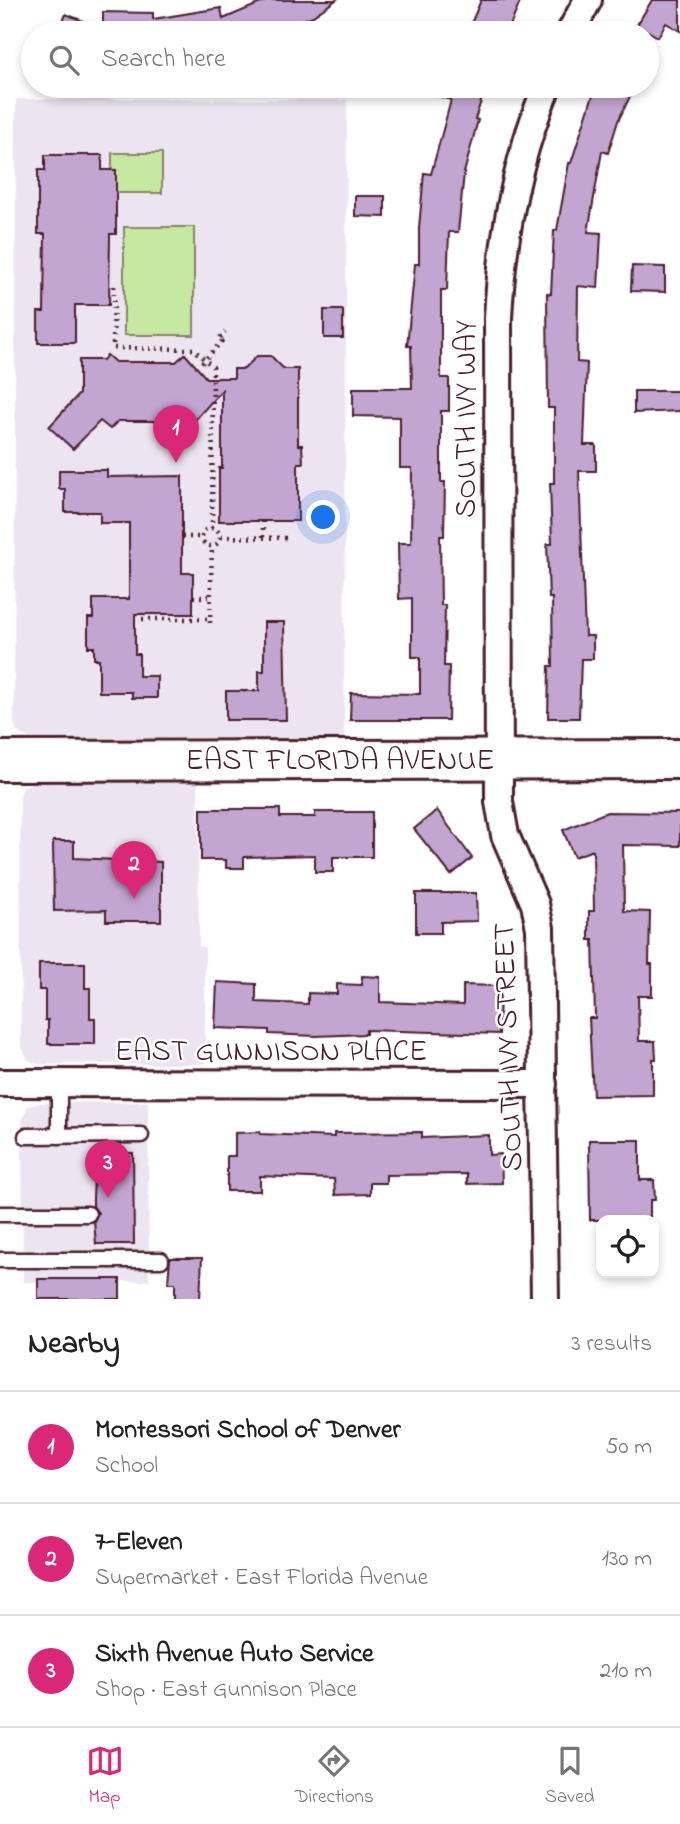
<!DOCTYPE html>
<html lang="en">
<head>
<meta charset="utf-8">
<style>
  body { margin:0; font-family:"Indie Flower",sans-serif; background:#f6f6f6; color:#222 }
  .controls { position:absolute; right:21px; bottom:21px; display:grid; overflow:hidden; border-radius:14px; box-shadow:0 4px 10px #0003 }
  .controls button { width:63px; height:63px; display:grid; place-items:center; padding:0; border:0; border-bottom:2px solid #e0e0e0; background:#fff; color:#222; font:35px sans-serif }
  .you { position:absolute; left:324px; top:518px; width:24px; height:24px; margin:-18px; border:5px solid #fff; border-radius:50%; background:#1a73e8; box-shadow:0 0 0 10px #1a73e833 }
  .badge { display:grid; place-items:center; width:46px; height:46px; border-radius:50%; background:#db2777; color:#fff; font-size:23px; font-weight:700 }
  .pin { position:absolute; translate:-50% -58px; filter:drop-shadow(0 2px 4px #0008) }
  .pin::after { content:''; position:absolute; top:37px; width:24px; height:21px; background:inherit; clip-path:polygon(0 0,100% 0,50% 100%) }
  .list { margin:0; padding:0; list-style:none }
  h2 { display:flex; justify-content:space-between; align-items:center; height:91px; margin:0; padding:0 28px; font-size:30px }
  h2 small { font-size:23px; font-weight:400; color:#767676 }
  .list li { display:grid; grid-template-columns:46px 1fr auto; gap:21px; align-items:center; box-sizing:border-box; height:112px; padding:0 28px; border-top:2px solid #e0e0e0 }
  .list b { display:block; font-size:26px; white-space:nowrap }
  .list p { margin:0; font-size:23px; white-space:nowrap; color:#767676 }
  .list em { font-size:23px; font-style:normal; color:#767676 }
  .icon { flex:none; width:38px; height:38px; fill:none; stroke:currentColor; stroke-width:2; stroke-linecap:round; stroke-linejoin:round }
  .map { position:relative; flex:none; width:680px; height:1299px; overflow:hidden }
  .search { position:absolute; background:#fff; box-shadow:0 4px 10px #0003; left:21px; right:21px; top:21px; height:77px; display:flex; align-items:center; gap:18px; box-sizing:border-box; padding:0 24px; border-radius:38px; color:#767676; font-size:26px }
  .sheet { height:427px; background:#fff }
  nav { display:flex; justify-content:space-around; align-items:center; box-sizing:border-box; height:98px; border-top:2px solid #e0e0e0; background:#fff; font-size:19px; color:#767676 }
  nav a { display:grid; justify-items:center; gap:4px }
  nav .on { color:#db2777 }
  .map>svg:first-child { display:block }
  .built { fill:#ede4f1 }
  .green { fill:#c6e9a2; stroke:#888466; stroke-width:2 }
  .building { fill:#c3a5d1; stroke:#4a1f2b; stroke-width:2 }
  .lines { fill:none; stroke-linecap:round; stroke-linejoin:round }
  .lane-casing { stroke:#4a1f2b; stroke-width:19 }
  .street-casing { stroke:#4a1f2b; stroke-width:32 }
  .secondary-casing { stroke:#4a1f2b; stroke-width:44 }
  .path { stroke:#4a1f2b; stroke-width:4.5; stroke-dasharray:2 5; stroke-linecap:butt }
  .lane { stroke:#fff; stroke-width:14 }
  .street { stroke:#fff; stroke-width:26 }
  .secondary { stroke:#fff; stroke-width:38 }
  .labels { text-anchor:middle; stroke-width:5; stroke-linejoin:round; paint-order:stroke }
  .street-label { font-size:30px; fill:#4a1f2b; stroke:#fff }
</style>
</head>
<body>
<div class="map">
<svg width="680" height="1299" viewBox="0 0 680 1299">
  <rect width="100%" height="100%" fill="#fff"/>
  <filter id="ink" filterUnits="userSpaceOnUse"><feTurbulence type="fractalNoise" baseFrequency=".0143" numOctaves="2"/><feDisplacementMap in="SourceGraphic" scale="14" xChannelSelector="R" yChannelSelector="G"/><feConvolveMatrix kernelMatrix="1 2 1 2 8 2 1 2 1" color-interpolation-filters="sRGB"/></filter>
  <g filter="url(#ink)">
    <!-- built -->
    <g class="built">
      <polygon points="16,99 347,100 344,738 29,738 17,732 14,722"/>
      <polygon points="198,782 199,946 205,947 205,1064 39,1064 28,1060 21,1045 20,797 23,787 33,783"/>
      <polygon points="148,1102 149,1281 23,1282 22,1120 28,1106 40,1103"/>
    </g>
    <!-- green -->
    <g class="green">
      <polygon points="112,153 162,153 162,193 116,193 116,171 112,170"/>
      <rect x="124" y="227" width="70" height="108"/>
    </g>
    <!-- building -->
    <g class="building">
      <polygon points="268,0 336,0 313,16 272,33 58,33 66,14 103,29 103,12 153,13 153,19 221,8 223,19"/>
      <polygon points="481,0 521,0 507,33 467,33"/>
      <polygon points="652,0 680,0 680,31 666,23 658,37 637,25"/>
      <polygon points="419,86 486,86 475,119 478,120 464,173 458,232 449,232 447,290 441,290 441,378 449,378 449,411 441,411 441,482 445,482 444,536 440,536 441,605 445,605 444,666 449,666 448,720 350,720 351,693 420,694 420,657 412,657 412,598 399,599 398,543 411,543 412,468 400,468 400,417 353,416 353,388 412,388 411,346 407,346 415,264 419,264 419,228 424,173 431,174 451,100 418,90"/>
      <polygon points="599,86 635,86 618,121 608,153 602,151 588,232 601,233 598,288 578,286 577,362 587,363 584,445 596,445 596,471 579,471 585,636 593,636 593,659 581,659 579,718 548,718 549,666 553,666 552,598 549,598 547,544 552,544 550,483 554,483 554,408 548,408 547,293 551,294 554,230 557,230 569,163 571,163 592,98"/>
      <polygon points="45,155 102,155 102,170 116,170 116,234 110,234 109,305 75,305 75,343 38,343 38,312 44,312 45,234 38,234 38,170 45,170"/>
      <polygon points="355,196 385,196 385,217 355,216"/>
      <polygon points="632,266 665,267 665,292 631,291"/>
      <rect x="324" y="310" width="19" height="28"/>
      <polygon points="185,354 206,378 234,378 234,369 244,369 257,356 271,356 284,369 298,369 298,445 302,445 303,463 298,463 298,521 219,521 219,468 222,468 222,390 185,431 175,421 118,421 110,429 100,421 73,449 49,427 79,394 79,360 103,360 107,355 115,362 176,362"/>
      <polygon points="634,391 680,391 680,411 634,413"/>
      <polygon points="59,470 107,470 107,477 182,476 182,573 193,573 193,614 135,614 135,654 139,654 139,676 157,676 157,698 132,698 132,692 99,692 99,659 94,659 94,647 88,647 88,618 93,618 93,599 129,599 129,523 100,523 100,512 65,512 65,489 59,489"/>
      <polygon points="264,622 284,622 286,720 226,720 226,691 259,691 259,671 264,671"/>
      <polygon points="201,809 280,809 280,817 315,817 315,812 372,812 372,857 333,857 333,872 315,872 315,855 244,857 244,868 226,868 226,860 201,860"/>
      <polygon points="437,810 472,858 451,875 414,829"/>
      <polygon points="607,812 680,813 680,846 623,845 624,911 650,912 649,964 652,964 652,996 638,996 639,1041 655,1041 656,1059 653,1059 653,1095 593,1096 589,1018 595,1018 593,940 589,940 589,911 594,911 593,850 574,857 563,830"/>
      <polygon points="53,841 74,841 74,858 161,862 161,921 106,921 106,910 54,911"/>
      <polygon points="416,893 476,893 477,921 441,922 441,933 416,933"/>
      <polygon points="39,963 85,963 85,988 90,988 90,1018 95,1018 95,1044 48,1044 48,1020 45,1020 45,990 39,990"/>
      <polygon points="362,976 380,977 380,1002 463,1005 463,985 500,986 499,1034 366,1030 366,1034 316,1036 269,1034 269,1030 215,1028 217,982 256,984 256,1002 308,1004 308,993 337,994 337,984 362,985"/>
      <polygon points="260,1132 260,1134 334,1137 334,1133 422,1132 422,1138 489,1135 489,1155 501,1154 502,1183 467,1184 467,1174 386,1175 386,1183 370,1183 370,1194 335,1195 334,1179 260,1176 260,1191 227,1191 227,1156 235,1156 235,1133"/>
      <polygon points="589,1140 640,1140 640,1180 654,1180 655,1200 650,1200 650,1220 590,1220"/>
      <polygon points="95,1153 133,1153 134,1244 96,1244 94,1221 98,1213 93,1206 93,1198"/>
      <polygon points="170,1258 202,1258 200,1299 175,1299 175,1283 168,1283"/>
      <rect x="38" y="1279" width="82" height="20"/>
    </g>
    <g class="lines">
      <defs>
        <g id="lane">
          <polyline points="59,1084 59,1136"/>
          <polyline points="26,1136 141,1135"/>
          <polyline points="0,1214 88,1214"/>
          <polyline points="0,1260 161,1260"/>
        </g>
        <g id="street">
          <polyline points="570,33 588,0"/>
          <polyline points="0,1083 543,1084"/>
          <path d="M545,1299l-5,-371 -5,-24 -30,-69 -6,-33 -1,-484c4,-81 18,-158 49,-232"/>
        </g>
        <polyline id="secondary" points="0,761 680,759"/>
      </defs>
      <!-- lane casing -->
      <use href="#lane" class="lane-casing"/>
      <!-- street casing -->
      <use href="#street" class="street-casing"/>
      <!-- secondary casing -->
      <use href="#secondary" class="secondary-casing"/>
      <!-- path -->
      <g class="path">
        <polyline points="114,286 113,348 193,349 213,367 212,528"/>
        <polyline points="202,363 222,341 219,339 225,332"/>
        <polyline points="263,521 263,537"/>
        <circle cx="211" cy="537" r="9"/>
        <polyline points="182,537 202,537"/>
        <polyline points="221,537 288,538"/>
        <polyline points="193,597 211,597"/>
        <polyline points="142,619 211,619"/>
        <polyline points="210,623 212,546"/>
      </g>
      <!-- lane -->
      <use href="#lane" class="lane"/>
      <!-- street -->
      <use href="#street" class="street"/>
      <!-- secondary -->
      <use href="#secondary" class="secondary"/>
    </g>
  </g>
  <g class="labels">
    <!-- street labels -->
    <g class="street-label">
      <text transform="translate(465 419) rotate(-90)" y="10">SOUTH IVY WAY</text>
      <text x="340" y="769">EAST FLORIDA AVENUE</text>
      <text transform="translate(507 1047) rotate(-92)" y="10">SOUTH IVY STREET</text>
      <text x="271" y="1060">EAST GUNNISON PLACE</text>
    </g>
  </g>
</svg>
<div class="controls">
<button><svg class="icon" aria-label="locate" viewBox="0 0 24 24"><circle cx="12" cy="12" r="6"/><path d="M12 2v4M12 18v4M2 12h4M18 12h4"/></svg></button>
</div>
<div class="you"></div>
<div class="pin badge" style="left:176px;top:463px">1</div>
<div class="pin badge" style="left:134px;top:899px">2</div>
<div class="pin badge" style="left:108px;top:1198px">3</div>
<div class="search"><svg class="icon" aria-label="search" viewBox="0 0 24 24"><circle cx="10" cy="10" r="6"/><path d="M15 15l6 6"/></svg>Search here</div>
</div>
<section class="sheet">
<h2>Nearby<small>3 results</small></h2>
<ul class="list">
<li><span class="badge">1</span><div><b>Montessori School of Denver</b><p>School</p></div><em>50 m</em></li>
<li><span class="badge">2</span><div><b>7-Eleven</b><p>Supermarket · East Florida Avenue</p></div><em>130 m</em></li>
<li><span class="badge">3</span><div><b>Sixth Avenue Auto Service</b><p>Shop · East Gunnison Place</p></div><em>210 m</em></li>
</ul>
</section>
<nav>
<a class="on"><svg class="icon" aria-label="map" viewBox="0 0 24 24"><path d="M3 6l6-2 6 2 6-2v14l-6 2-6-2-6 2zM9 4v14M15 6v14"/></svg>Map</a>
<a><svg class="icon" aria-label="directions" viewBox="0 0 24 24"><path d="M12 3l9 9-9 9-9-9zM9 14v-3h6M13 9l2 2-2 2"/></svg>Directions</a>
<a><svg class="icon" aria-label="saved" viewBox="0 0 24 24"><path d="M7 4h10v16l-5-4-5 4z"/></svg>Saved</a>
</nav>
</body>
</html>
